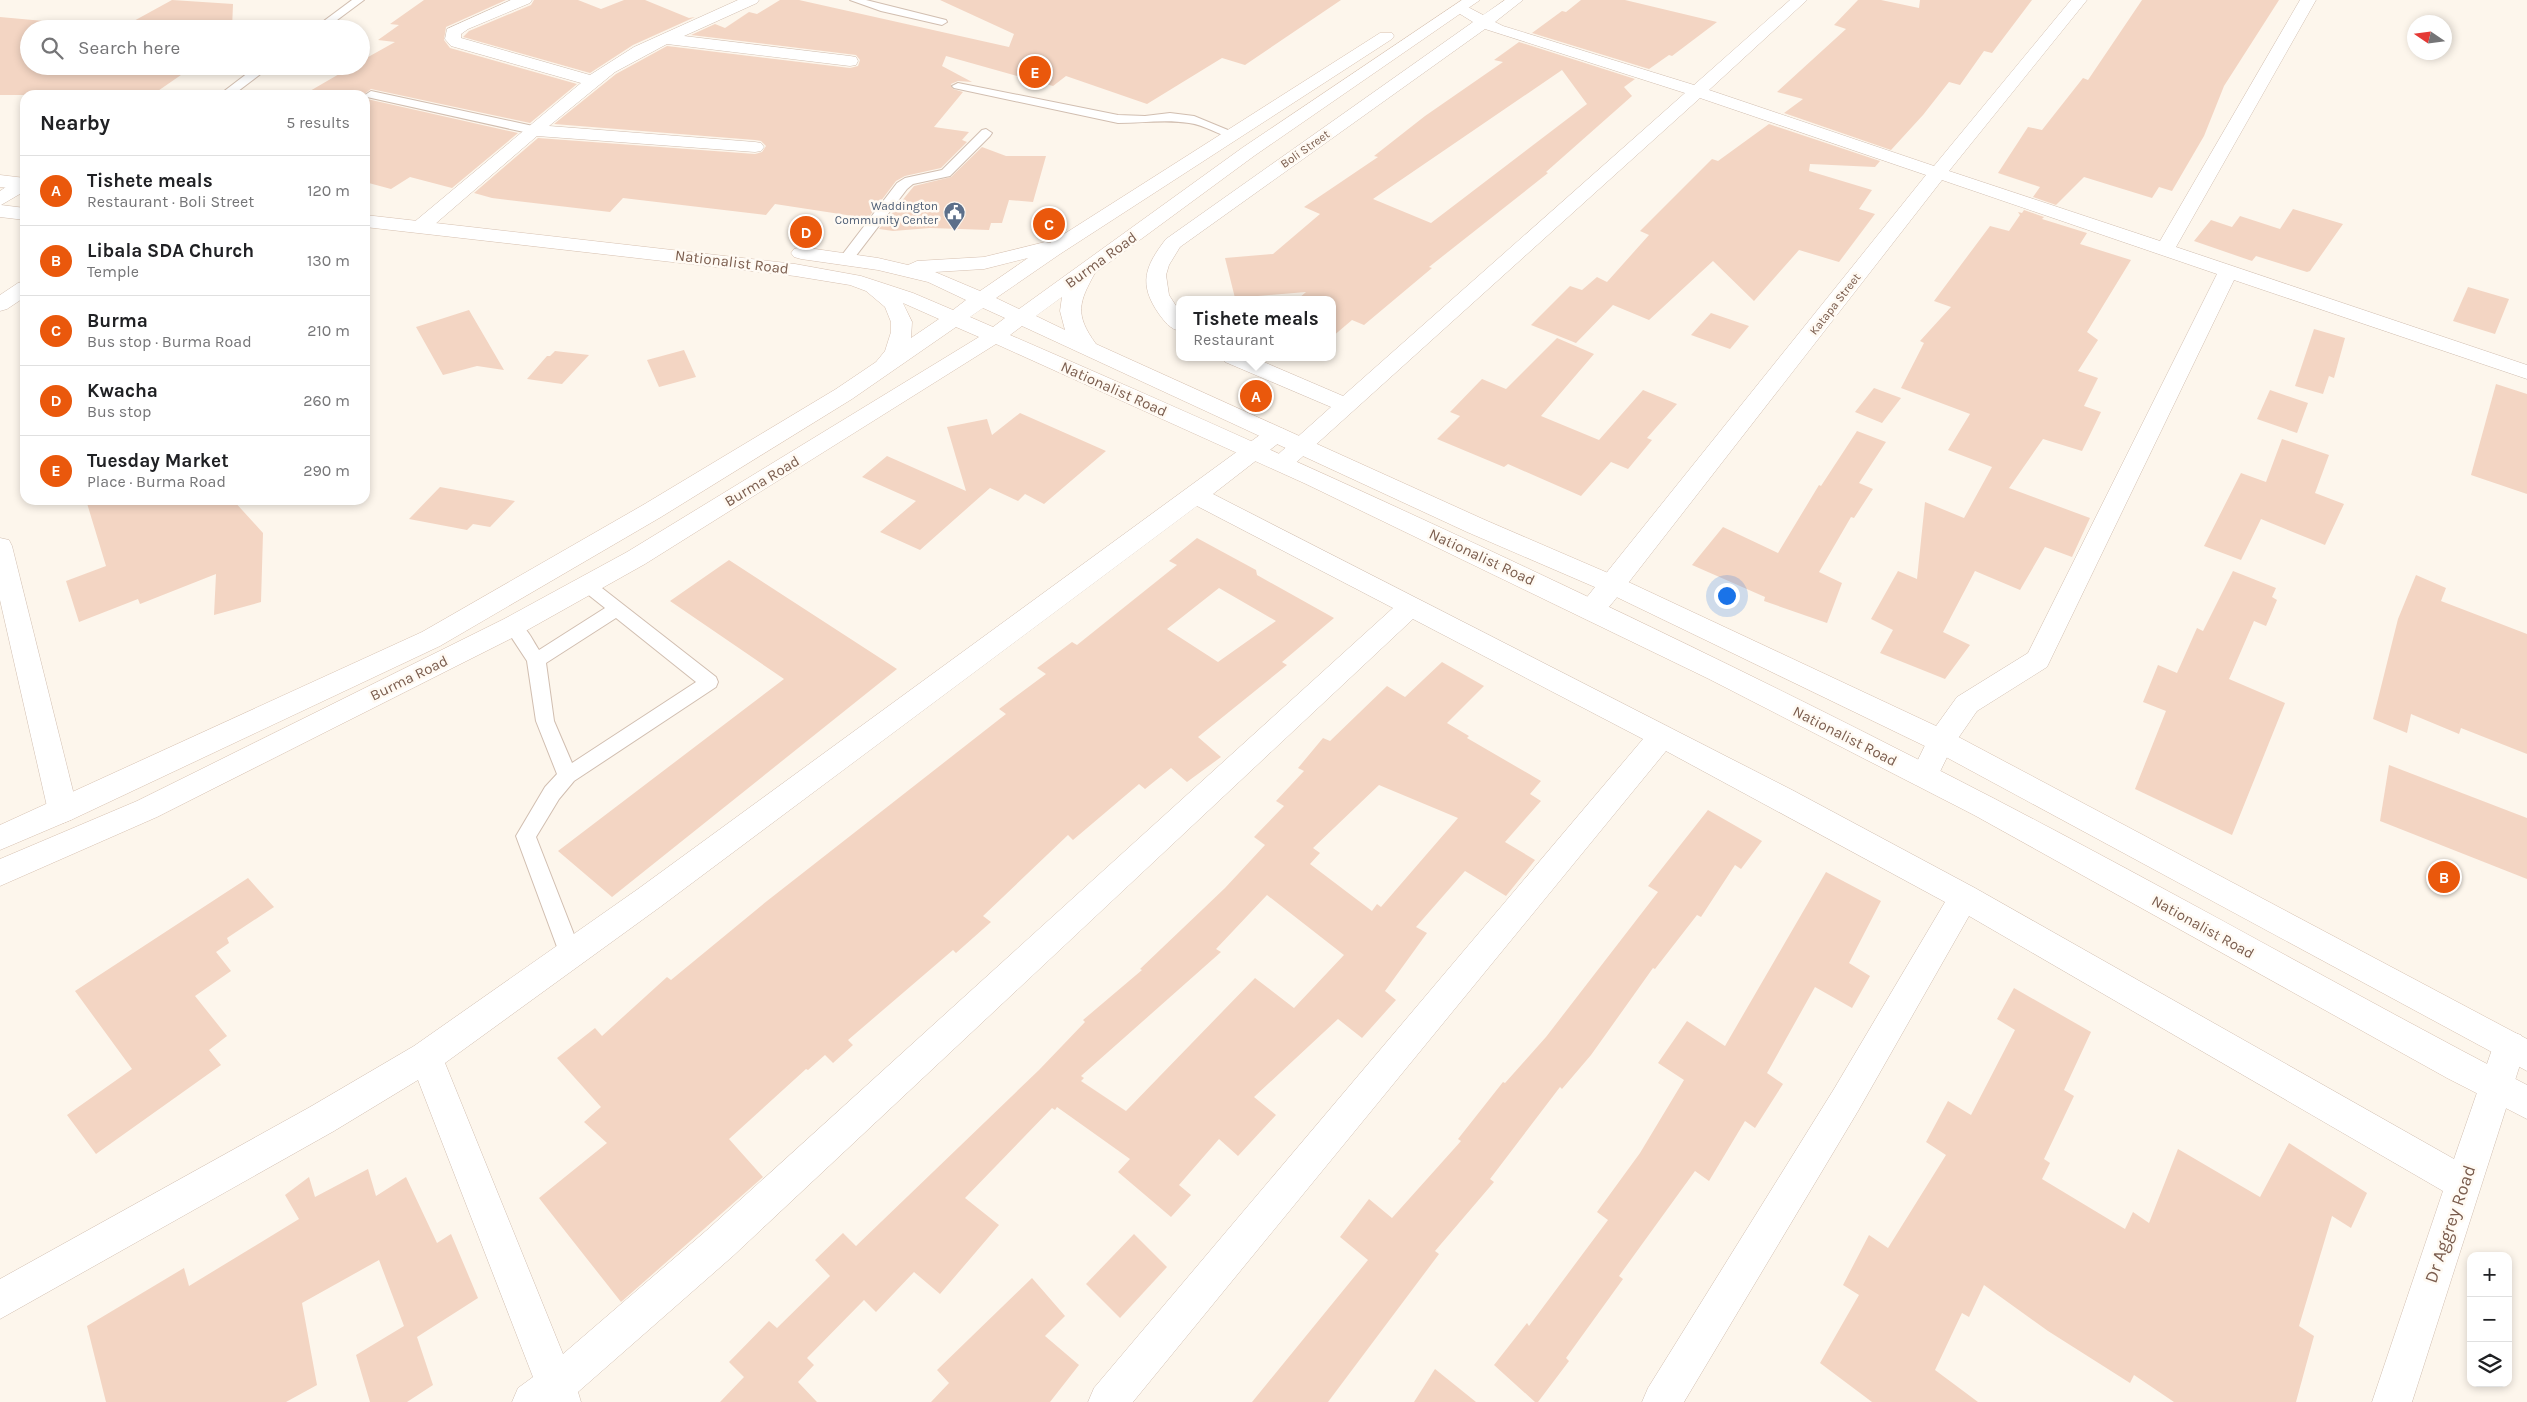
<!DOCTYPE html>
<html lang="en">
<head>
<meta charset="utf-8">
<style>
  body { margin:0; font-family:Karla,sans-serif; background:#f2f2f2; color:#202124 }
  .controls { position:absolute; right:15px; bottom:15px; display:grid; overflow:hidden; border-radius:10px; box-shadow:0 2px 8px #0003 }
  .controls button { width:45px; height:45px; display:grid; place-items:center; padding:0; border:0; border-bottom:1px solid #e0e0e0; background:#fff; color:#202124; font:25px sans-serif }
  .compass { position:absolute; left:2407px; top:15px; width:45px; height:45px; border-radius:50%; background:#fff; box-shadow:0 2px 8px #0003; rotate:283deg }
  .you { position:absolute; left:1726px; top:595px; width:18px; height:18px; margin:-12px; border:4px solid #fff; border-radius:50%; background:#1a73e8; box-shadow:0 0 0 8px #1a73e833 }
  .badge { display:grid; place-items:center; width:32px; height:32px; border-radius:50%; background:#ea580c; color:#fff; font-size:16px; font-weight:700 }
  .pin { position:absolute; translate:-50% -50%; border:2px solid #fff; box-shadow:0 1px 5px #0006 }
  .popup { position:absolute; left:1176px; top:296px; width:160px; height:65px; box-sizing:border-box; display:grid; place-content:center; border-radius:10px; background:#fff; filter:drop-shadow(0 1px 4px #0005); font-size:16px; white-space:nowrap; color:#757577 }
  .popup b { font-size:19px; color:#202124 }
  .popup::after { content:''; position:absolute; left:50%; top:100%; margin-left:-10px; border:10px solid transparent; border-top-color:#fff }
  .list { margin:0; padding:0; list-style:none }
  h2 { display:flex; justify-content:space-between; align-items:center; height:65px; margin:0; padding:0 20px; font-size:21px }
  h2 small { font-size:16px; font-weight:400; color:#757577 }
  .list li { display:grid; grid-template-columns:32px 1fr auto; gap:15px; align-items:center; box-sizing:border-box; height:70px; padding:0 20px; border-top:1px solid #e0e0e0 }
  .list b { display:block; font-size:19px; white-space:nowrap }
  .list p { margin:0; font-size:16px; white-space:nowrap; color:#757577 }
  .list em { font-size:16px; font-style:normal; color:#757577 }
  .icon { flex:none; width:28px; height:28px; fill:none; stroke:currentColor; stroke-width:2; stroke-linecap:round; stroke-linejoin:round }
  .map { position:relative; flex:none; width:2527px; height:1402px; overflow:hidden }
  .search { position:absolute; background:#fff; box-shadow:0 2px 8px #0003; left:20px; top:20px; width:350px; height:55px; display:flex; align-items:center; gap:12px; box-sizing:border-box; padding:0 18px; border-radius:28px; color:#757577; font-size:19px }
  .panel { position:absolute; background:#fff; box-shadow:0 2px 8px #0003; left:20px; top:90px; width:350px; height:415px; border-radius:15px }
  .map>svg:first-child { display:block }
  .building { fill:#f3d5c3; fill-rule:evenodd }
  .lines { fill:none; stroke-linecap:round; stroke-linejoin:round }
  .service-casing { stroke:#d1beb0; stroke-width:2 }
  .minor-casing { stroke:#d1beb0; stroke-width:1 }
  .secondary-casing { stroke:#d6c0b0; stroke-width:1 }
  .service { fill:#fff; fill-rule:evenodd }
  .minor { fill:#fff; fill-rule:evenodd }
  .secondary { fill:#fff; fill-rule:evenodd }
  .labels { text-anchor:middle; stroke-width:5; stroke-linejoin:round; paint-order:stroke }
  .far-street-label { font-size:12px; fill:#7a5c4d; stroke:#fffaf3 }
  .far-service-label { font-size:12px; fill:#4e5e75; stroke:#fffaf3; text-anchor:end }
  .street-label { font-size:15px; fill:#7a5c4d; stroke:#fffaf3 }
  .near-street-label { font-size:18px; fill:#7a5c4d; stroke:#fffaf3 }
</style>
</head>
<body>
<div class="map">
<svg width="2527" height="1402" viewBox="0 0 2527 1402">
  <rect width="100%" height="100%" fill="#fdf6ec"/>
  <!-- building -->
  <g class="building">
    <polygon points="172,0 233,4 232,29 29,29 29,66 194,66 152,95 0,95 0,17 121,28"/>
    <polygon points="424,0 506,0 446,27 444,40 450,48 577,84 530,123 371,89 363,95 303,95 353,66 361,66 361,61 395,42 378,40 399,25 390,24"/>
    <polygon points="534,0 578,0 601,9 624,0 645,0 689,18 695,17 633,45 590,73 463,37 469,31 531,5"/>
    <polygon points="780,0 799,0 1009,47 1014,34 940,0 1341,0 1245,65 1222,58 1147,104 1066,76 1053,86 946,56 942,66 972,82 958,81 951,84 953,89 963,92 934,127 969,132 962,140 967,142 941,168 905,176 896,181 862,226 847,224 853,216 775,204 766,215 623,198 610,212 492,198 474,193 538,138 755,154 762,152 766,146 761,141 755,140 554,124 616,74 667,46 850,68 858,66 860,60 856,55 691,35 715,24 725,28 749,12 757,14"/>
    <polygon points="1581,0 1625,0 1717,22 1672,56 1669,55 1649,69 1532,33 1562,11 1566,12"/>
    <polygon points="1858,0 1881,0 1919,8 1920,0 2032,0 1992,53 1984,51 1960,85 1949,82 1923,115 1891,150 1784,113 1803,99 1777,92 1846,29 1834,25"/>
    <polygon points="2142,0 2279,0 2224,86 2204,136 2172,191 2159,187 2152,198 2084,177 2056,205 2033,197 2040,187 1998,173 2028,127 2042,130 2083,78 2088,80"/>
    <path d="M1519,42l116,37 -11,8 8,9 -86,76 2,1 -119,94 3,1 -68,57 -12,-5 -20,17v-37l-34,-1 8,-7 -71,6 -10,-40 48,-4 47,-40 -16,-7 74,-50 -4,-1 51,-40 78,-54 -9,-2zM1562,70l25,34 -156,119 -58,-24z"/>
    <polygon points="365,98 367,99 518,133 452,188 410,177 391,189 365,182"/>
    <polygon points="1769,124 1880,161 1875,167 1810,164 1809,171 1872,190 1859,209 1875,214 1839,262 1799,250 1754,301 1713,261 1649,320 1613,305 1576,343 1531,325 1570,286 1582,290 1597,277 1607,282 1649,235 1640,231 1712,159 1718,161"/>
    <polygon points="982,147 1006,156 1046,156 1033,202 1009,200 1002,223 991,223 989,230 930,228 893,231 879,229 914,186 951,177"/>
    <polygon points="2293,209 2343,224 2310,271 2307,272 2256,256 2252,261 2194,241 2211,220 2232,227 2240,216 2280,229"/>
    <polygon points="2024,210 2044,217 2042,219 2087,233 2080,244 2131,260 2087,332 2098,340 2078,371 2098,378 2084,406 2101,412 2082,451 2043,439 2009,488 2090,518 2072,557 2045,547 2020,590 1975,571 1943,632 1970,645 1945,679 1880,653 1893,630 1871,619 1898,571 1917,579 1925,502 1964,518 1992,467 1948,450 1970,414 1901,388 1924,343 1920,341 1951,307 1934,301 1990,226 2009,231 2020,215 2018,212 2022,213"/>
    <polygon points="2468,287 2509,299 2495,334 2453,321"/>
    <polygon points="469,310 504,370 477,366 443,375 416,327"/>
    <polygon points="1711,313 1749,326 1730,349 1691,335"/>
    <polygon points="2314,329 2345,338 2334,378 2329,376 2323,394 2295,386"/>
    <polygon points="1557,338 1594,354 1541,416 1599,440 1643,390 1677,404 1647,438 1652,440 1628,469 1611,462 1581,496 1508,464 1504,467 1437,439 1460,416 1450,412 1482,379 1506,389"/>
    <polygon points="684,350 696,377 659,387 647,360"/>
    <polygon points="555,351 589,355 562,384 527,379 547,356 550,356"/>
    <polygon points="2496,384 2527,394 2527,494 2471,475"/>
    <polygon points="1874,388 1901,398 1882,423 1855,412"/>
    <polygon points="2270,390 2308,403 2297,433 2257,419"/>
    <polygon points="1020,413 1106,451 1044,504 1025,494 1018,501 990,488 920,550 880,532 916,501 862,477 887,456 966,491 947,427 987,419 992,435"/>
    <polygon points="1857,431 1886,442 1859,483 1873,489 1854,518 1851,517 1819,572 1842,583 1827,623 1764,601 1765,597 1692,565 1723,527 1778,553 1819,485 1821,486"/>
    <polygon points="2282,439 2329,455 2315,493 2344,504 2325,545 2261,519 2241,560 2204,546 2241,473 2266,482"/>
    <polygon points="440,487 515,501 490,527 473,524 467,530 409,519"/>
    <polygon points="86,500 233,500 263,533 261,602 214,615 216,574 140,604 138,599 79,622 66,581 106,566"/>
    <path d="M1197,538l59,32 1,5 77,43 -52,44 5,3 -89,72 23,20 -34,25 -16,-14 -26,21 -6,-5 -66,56 -5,-5 -85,81 8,6 -35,31 -3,-3 -105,90 5,5 -20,18 -8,-8 -17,15 -2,-1 -77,70 34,38 -142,125 -82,-104 68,-55 -23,-21 17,-15 -44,-49 38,-30 7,8 65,-59 4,3 96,-79 239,-187 -7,-5 47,-35 -9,-6 35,-26 5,3 100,-80 -8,-4zM1219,588l57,33 -58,41 -51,-33z"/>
    <polygon points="729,560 897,669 612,897 558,851 784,679 670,601"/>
    <polygon points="2233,571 2276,588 2272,597 2277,600 2266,626 2254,621 2229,679 2285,703 2232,835 2135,789 2166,711 2143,702 2158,665 2177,673 2197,628 2203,631"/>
    <polygon points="2416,575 2446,588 2441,601 2527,634 2527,754 2461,728 2459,734 2411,714 2407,733 2373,719 2398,619"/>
    <path d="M1442,662l42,24 -37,37 22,13 -2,2 74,43 -11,13 11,7 -36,41 30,18 -29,36 -41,-25 -49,56 11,6 -42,58 11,9 -34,38 -24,-19 -84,78 22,18 -38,41 -19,-17 -40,46 12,10 -20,22 -53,-45 12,-13 -73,-52 -2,3 -3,-2 -87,90 34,27 -59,69 -26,-22 -38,40 -12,-12 -57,58 7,7 -16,17 19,20h-97l24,-25 -15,-15 40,-41 8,7 53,-52 -15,-16 28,-27 13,13 183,-176 46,-48 -2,-2 59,-50 -2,-1 85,-81 40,-43 -11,-8 30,-31 -8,-5 28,-30 -6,-3 25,-30 7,3 57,-55 18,11zM1379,785l79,33 -77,89 -4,-3 -5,7 -62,-47 10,-11 -7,-5zM1267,895l77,60 -50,53 -39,-30 -129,133 -45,-30 3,-3 -3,-2 140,-124 -5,-3z"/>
    <polygon points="2389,765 2527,818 2527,879 2380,821"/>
    <polygon points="1708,810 1762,841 1741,869 1735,865 1701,917 1697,915 1655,969 1653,968 1591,1055 1562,1089 1560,1087 1490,1179 1494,1182 1435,1251 1439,1254 1328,1402 1252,1402 1368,1260 1340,1237 1369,1199 1392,1218 1461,1141 1458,1139 1503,1082 1505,1083 1546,1037 1658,892 1648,886"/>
    <polygon points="1826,872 1881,901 1849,963 1870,976 1852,1008 1815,987 1767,1073 1783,1084 1755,1128 1745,1121 1709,1181 1695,1171 1619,1276 1623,1279 1566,1358 1569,1361 1538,1402 1535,1402 1494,1365 1527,1323 1529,1326 1608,1220 1597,1212 1640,1153 1684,1080 1658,1063 1687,1021 1725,1046"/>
    <polygon points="248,878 274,907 227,938 229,943 216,952 231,971 195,996 227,1036 209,1050 221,1065 96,1154 67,1115 132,1069 75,991"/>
    <polygon points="2014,988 2091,1032 2064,1090 2074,1096 2044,1159 2050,1163 2042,1179 2125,1229 2133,1212 2149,1223 2178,1149 2260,1197 2289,1143 2367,1193 2351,1228 2332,1216 2299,1326 2314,1336 2296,1402 2174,1402 2134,1375 2130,1383 2048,1331 1984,1285 1969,1317 1962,1313 1935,1370 1978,1402 1872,1402 1820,1363 1859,1295 1843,1285 1869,1235 1888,1248 1946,1155 1926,1142 1948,1101 1971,1115 2015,1030 1997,1019"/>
    <polygon points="368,1169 376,1196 406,1177 437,1243 451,1234 478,1298 417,1337 433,1385 407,1402 370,1402 356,1355 404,1326 379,1260 302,1303 317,1385 286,1402 106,1402 87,1326 184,1268 189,1286 299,1219 285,1195 309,1177 315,1197"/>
    <polygon points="1134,1234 1167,1267 1120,1318 1086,1284"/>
    <polygon points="1032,1278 1065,1316 1045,1336 1079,1365 1050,1402 931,1402 949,1383 937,1370"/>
    <polygon points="1435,1369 1476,1402 1414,1402"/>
  </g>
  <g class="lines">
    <defs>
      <g id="service">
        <polygon points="352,0 364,0 325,29 313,29"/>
        <polygon points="850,0 866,0 946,20 947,22 942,25 881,11"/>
        <polygon points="257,66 271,66 233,95 219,95"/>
        <path d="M958,83l160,32 27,1 25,-3 24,3 46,19 -6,4c-15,-4 -29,-14 -45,-16 -23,-4 -47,0 -71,0l-164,-35 -2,-2z"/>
        <polygon points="371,91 533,126 539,130 533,134 367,97 365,95"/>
        <polygon points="986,129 992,133 990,136 950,176 913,184 907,189 852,261 842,261 840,258 842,255 897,183 905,178 942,170 982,130"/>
        <path d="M587,579l6,2 123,96 2,5 -2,5 -142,94 -15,18 -23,38 46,118 -3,7 -8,2 -8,-2 -3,-7 -44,-119 29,-49 12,-13 -21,-53 -9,-60 -23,-35 3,-5c16,-4 24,17 32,29l66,-42 -24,-19 -3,-4 3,-4zM616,618l80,64 -124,81 -18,-42 -8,-58z"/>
      </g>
      <g id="minor">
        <polygon points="511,0 532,0 530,3 468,29 461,34 461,38 590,75 634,47 738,0 759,0 757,3 684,36 850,56 856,57 858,61 856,65 850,66 667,44 615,72 549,126 755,142 761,143 764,147 761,151 755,152 537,136 427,231 413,231 410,227 413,223 581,83 451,46 445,39 447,29"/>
        <path d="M1505,0h18l-28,22 8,4 191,59 96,-85h17l-98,90 225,76 137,-166h16l-138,171 211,70 140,-241h16l-140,247 351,118v14l-293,-99 -187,387 -70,44 -25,36 -18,37 -10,3 -10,-3 -4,-8 21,-43 26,-36 71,-44 189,-379 -275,-94 -320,411c-12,14 -20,30 -39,25l-4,-7 4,-7 343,-427 -226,-77 -410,370 -8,3 -8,-3 -4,-5 4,-5 57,-51 -106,-45 -3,-5h30l91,39 342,-303 -200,-64 -305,218 -11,18 -3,10 3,20 11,17v19c-10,-2 -15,-9 -21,-17 -21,-30 -14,-48 7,-75l307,-217 -21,-13 2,-3h12l17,9z"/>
        <polygon points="23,178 25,179 25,191 1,205 25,208 25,220 0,217 0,191 16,180"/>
        <polygon points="25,281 25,297 7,309 0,311 0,295 18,283"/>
        <path d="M1276,427l8,2 3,5 -3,5 -71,55 581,297 181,97 479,271 43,-124 12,-4 12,4 5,11 -114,356h-40l71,-211 -474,-275 -111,195 -174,291h-42l6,-14 186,-299 111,-187 -279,-151 -533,651h-45l6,-14 549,-649 -230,-120 -680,637 -155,136 3,10h-69l6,-14 15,-11 -115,-297 -84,51 -334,188v-40l310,-172 104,-61 224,-157 630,-460zM1197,506l196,102 -686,622 -144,124 -118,-291 215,-156z"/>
        <polygon points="0,538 9,540 12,546 78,811 73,819 63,823 53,819 48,811 0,600"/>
      </g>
      <g id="secondary">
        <path d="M1462,0h18l-226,156 -159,117c-16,29 -21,41 1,71l389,176 137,59 329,154 576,306v32l-596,-322 -327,-158 -137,-59 -445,-206 -12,9c333,144 663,297 985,464 179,93 354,193 532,286v34l-80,-41 -473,-263 -265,-136 -403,-195 -310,-140 -351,220 -123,69 -365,184 -157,69v-27l137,-58 367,-182 123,-67 352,-215 -23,-10 -104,72 -191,118 -221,129 -367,173 -73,31v-25l422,-193 221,-127 193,-116 40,-27 9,-11 6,-19v-10l-6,-15 -19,-16 -16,-6 -55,-9 -430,-49v-12l430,49 66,12 52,17 40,17 13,-10 -38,-18 -50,-12 -77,-11 -7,-2 -3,-4 3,-4 7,-2 77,11 30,7 9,-4 67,-4 61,-15 5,1 330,-210h12l2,3 -2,3 -332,215 -64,44 23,11 223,-161zM1028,258l-48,33 -45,-19 49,-3zM1062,297l-2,14 5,19 -29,-14zM903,303l36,16 -28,19 1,-16zM983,308l22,10 -12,9 -23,-10z"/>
        <polygon points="0,175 25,178 25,190 0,187"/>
      </g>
    </defs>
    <!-- service casing -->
    <use href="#service" class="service-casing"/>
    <!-- minor casing -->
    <use href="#minor" class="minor-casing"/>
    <!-- secondary casing -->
    <use href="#secondary" class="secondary-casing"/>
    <!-- service -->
    <use href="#service" class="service"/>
    <!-- minor -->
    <use href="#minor" class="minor"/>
    <!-- secondary -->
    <use href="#secondary" class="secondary"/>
  </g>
  <!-- icons -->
  <defs>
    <symbol id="civic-pin" viewBox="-11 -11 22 30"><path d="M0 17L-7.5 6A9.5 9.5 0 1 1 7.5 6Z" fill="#5c6f8a" stroke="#fffaf3"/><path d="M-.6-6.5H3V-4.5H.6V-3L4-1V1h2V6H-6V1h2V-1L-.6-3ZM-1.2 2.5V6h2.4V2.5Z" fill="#fff"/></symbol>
  </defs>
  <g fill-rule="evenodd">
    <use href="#civic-pin" x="942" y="200" width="25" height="34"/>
  </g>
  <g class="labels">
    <!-- far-street labels -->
    <g class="far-street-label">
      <text transform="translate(1305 149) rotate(-35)" y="4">Boli Street</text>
      <text transform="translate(1835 304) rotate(-52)" y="4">Katapa Street</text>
    </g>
    <!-- far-service labels -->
    <g class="far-service-label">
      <text x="938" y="210">Waddington<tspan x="938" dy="14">Community Center</tspan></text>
    </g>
    <!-- street labels -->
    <g class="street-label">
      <text transform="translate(1101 260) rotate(-36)" y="5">Burma Road</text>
      <text transform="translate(732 262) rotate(7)" y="5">Nationalist Road</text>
      <text transform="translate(1114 389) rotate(24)" y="5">Nationalist Road</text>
      <text transform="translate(762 481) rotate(-31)" y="5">Burma Road</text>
      <text transform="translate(1482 557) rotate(25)" y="5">Nationalist Road</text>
      <text transform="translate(409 678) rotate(-26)" y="5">Burma Road</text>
      <text transform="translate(1845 736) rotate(27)" y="5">Nationalist Road</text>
      <text transform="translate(2203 927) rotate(29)" y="5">Nationalist Road</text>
    </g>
    <!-- near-street labels -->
    <g class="near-street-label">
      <text transform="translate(2450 1224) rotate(-71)" y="6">Dr Aggrey Road</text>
    </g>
  </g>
</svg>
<div class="controls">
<button>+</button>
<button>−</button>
<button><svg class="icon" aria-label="layers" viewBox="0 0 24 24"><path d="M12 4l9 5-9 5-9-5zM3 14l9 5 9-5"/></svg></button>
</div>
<svg class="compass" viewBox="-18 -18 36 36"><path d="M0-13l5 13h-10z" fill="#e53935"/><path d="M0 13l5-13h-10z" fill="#757577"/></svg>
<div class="you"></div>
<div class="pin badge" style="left:1256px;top:396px">A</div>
<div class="popup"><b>Tishete meals</b>Restaurant</div>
<div class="pin badge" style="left:2444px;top:877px">B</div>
<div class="pin badge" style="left:1049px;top:224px">C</div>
<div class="pin badge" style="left:806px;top:232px">D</div>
<div class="pin badge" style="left:1035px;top:72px">E</div>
<div class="search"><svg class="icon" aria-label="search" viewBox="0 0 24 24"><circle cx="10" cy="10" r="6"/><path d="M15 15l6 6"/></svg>Search here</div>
<section class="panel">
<h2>Nearby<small>5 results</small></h2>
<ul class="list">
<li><span class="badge">A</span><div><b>Tishete meals</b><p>Restaurant · Boli Street</p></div><em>120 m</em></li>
<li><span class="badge">B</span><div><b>Libala SDA Church</b><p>Temple</p></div><em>130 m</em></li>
<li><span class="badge">C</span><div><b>Burma</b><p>Bus stop · Burma Road</p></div><em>210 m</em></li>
<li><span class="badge">D</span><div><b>Kwacha</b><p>Bus stop</p></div><em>260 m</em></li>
<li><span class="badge">E</span><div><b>Tuesday Market</b><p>Place · Burma Road</p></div><em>290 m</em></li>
</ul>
</section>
</div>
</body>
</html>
